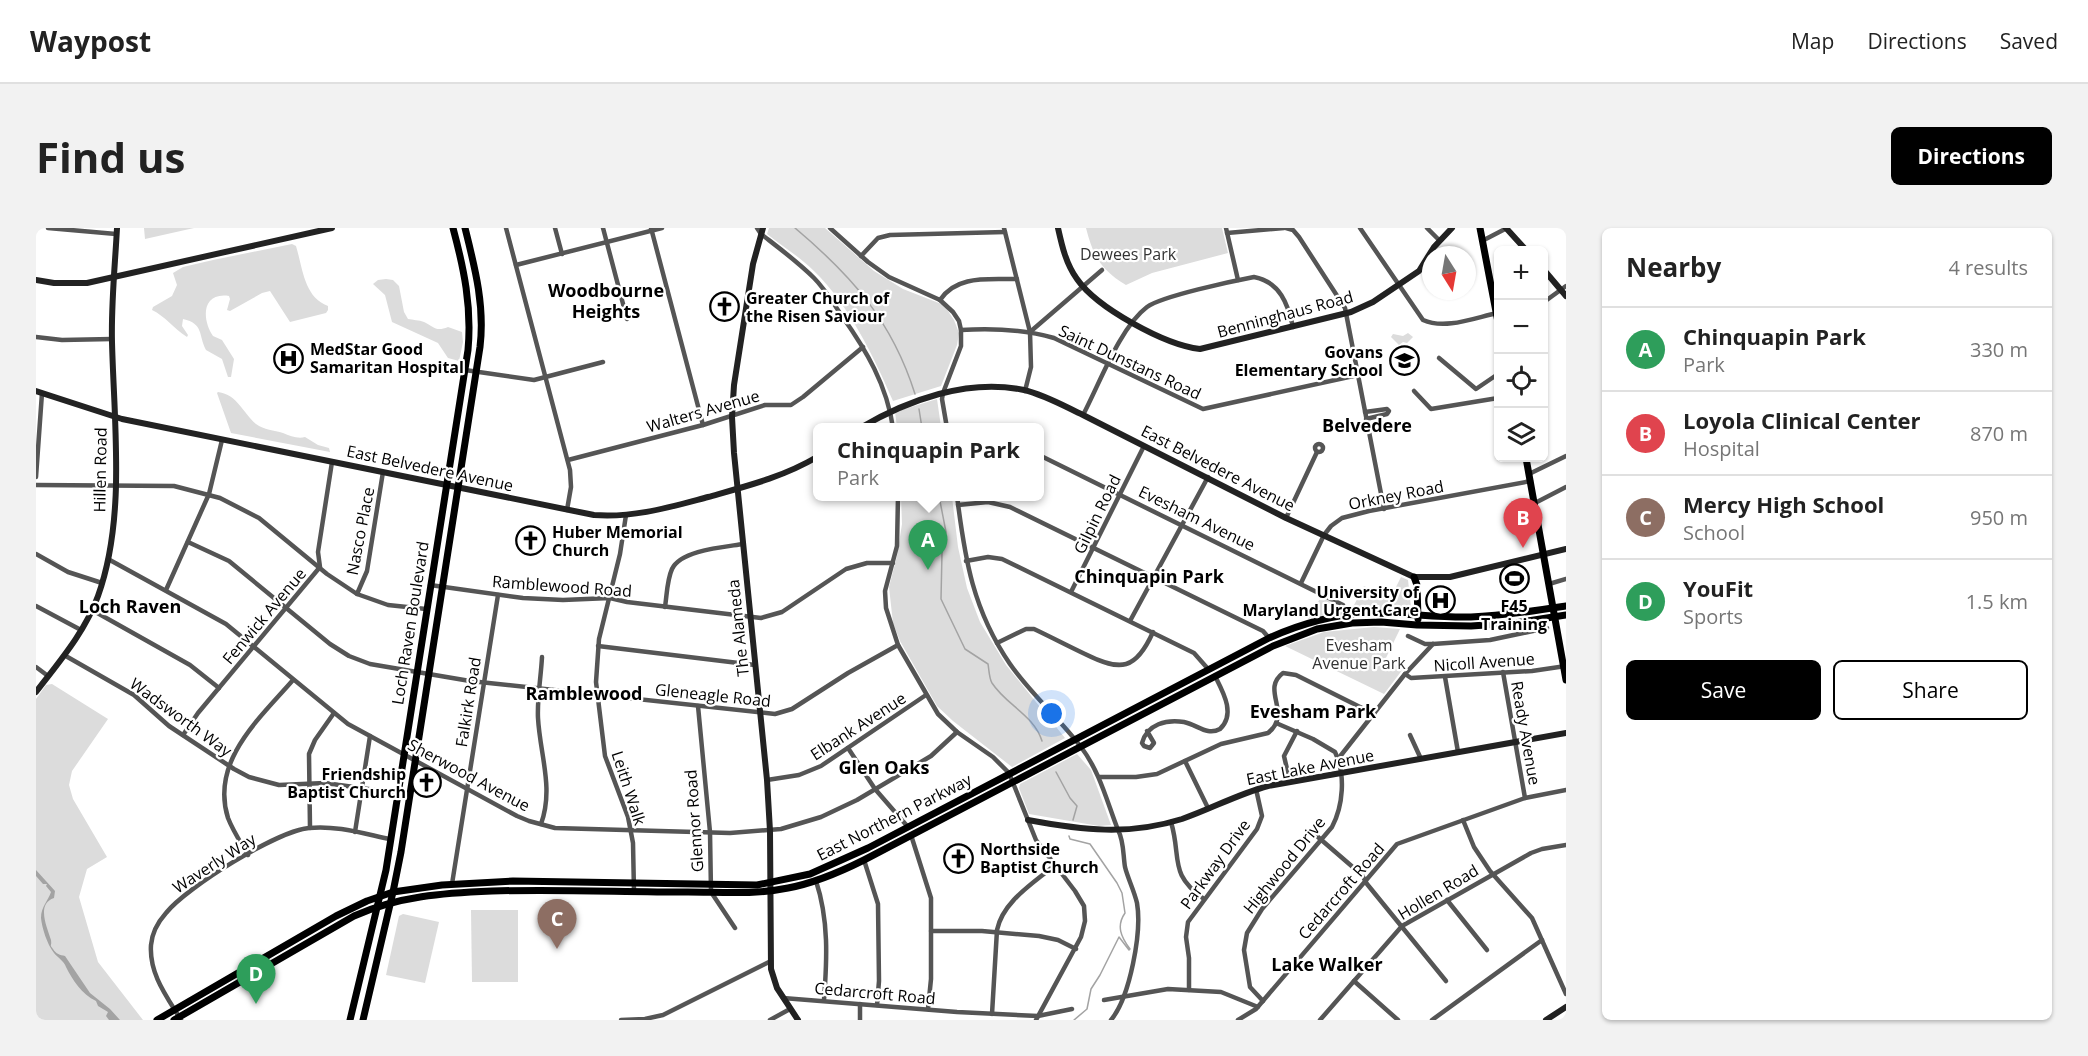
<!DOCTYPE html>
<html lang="en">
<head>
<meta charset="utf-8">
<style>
  body { margin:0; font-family:"Open Sans",sans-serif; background:#f2f2f2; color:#222 }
  .controls { position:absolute; right:18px; top:18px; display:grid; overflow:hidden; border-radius:9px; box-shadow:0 2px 4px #0004 }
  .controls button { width:54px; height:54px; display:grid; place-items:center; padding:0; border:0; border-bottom:2px solid #e0e0e0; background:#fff; color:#222; font:30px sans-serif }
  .compass { position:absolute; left:1386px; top:18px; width:54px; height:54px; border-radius:50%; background:#fff; box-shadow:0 2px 4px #0004; rotate:169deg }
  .you { position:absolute; left:1016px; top:486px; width:21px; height:21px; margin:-15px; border:4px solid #fff; border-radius:50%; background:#1a73e8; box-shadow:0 0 0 9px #1a73e833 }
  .badge { display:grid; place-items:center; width:39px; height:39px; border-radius:50%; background:#000; color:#fff; font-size:20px; font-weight:700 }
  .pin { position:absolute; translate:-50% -50px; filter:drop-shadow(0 2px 3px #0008) }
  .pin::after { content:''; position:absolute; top:32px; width:21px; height:18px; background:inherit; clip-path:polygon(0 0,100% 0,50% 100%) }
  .popup { position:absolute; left:777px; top:195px; width:231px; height:78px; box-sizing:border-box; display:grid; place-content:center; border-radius:9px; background:#fff; filter:drop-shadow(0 2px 4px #0005); font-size:20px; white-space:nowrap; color:#767676 }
  .popup b { font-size:22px; color:#222 }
  .popup::after { content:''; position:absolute; left:50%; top:100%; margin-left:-12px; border:12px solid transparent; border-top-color:#fff }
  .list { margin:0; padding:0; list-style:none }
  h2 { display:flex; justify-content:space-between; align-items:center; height:78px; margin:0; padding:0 24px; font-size:26px }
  h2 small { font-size:20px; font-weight:400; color:#767676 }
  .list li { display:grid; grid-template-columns:39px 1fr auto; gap:18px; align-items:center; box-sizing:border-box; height:84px; padding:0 24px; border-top:2px solid #e0e0e0 }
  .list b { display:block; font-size:22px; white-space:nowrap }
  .list p { margin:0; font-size:20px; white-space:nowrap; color:#767676 }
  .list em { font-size:20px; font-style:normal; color:#767676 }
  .actions { display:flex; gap:12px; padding:18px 24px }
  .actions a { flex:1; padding:14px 0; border:2px solid #000; border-radius:9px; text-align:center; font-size:21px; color:#000 }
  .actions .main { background:#000; color:#fff }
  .icon { flex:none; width:33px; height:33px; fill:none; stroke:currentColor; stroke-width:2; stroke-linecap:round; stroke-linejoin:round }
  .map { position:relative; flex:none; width:1530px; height:792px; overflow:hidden; border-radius:9px }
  header { display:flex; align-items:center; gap:36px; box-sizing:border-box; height:84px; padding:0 30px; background:#fff; border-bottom:2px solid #e0e0e0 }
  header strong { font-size:28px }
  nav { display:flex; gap:33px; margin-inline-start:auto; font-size:21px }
  .intro { display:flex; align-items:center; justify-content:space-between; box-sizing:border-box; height:144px; padding:0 36px }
  h1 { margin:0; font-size:42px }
  .button { padding:15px 27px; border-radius:9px; background:#000; color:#fff; font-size:21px; font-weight:700 }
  main { display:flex; gap:36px; padding:0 36px }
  aside { flex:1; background:#fff; border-radius:9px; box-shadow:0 2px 4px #0004 }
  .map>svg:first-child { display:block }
  .green { fill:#dcdcdc }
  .water { fill:#a3a3a3 }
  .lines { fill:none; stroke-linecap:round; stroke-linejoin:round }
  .stream { stroke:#a3a3a3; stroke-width:1.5 }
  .street { stroke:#555; stroke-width:4.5 }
  .secondary { stroke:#222; stroke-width:6 }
  .primary { stroke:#000; stroke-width:7 }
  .labels { text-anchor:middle; stroke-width:4.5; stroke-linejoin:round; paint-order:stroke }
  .park-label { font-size:16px; fill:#333; stroke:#fff }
  .poi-label { font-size:16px; font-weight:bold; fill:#000; stroke:#fff; text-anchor:start }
  .street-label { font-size:16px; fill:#000; stroke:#fff }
  .neighbourhood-label { font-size:18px; font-weight:bold; fill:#000; stroke:#fff }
</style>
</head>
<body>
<header>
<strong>Waypost</strong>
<nav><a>Map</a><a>Directions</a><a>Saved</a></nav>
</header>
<div class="intro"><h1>Find us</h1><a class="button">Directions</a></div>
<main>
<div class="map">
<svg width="1530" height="792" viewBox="0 0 1530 792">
  <rect width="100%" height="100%" fill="#fff"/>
  <!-- green -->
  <g class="green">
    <polygon points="108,0 158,0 109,11"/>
    <path d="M733,0h56l49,43 29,18 41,16 10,15 5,13 -2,12 -16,41 -48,15c-19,-44 -44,-96 -79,-130 -14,-14 -32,-25 -47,-37z"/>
    <path d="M1050,0h136l6,25 -76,20 -26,12c-25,-15 -33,-29 -40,-57z"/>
    <path d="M256,16l4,2c7,23 8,51 32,60v4l-2,3 -36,9 -20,-31 -8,2 -32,18 -3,-1 3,-11 -1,-3c-28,-4 -27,24 -16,40l9,4 12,19 -3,18h-3l-6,-18 -16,-9c-8,-16 -2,-26 -23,-31l-1,7 6,9 -1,2c-13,-8 -22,-21 -35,-27l1,-3 19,-11 5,-11 -4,-12 10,-6 30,-7z"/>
    <path d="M350,51l7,1 6,6 5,26 4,7c5,1 11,1 16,3 10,5 12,10 24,5l14,5 1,10 -4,19 -11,-3 -10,-15 -46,-21 -7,-27 -12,-11 5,-4z"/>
    <polygon points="1372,105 1377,109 1371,115 1367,114 1363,117 1355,109 1357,106 1367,108"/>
    <path d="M182,164c20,3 24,20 38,32 8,6 18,6 27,9 7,3 15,6 22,4l13,8 11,3 1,4 -99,-19 -14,-40z"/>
    <polygon points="901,171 905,199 861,199 859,184"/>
    <polygon points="865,269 916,269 922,319 931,360 944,394 970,437 1029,510 976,539 917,493 901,478 864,413 857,395 853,359 861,328 866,296"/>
    <path d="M1365,349l7,3 3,27 -3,3c-36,-2 -64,-1 -100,9l13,-22 25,12 3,-4 4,2 11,-21 26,13z"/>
    <polygon points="1338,399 1364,401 1349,432 1367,441 1348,466 1249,418 1288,404"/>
    <polygon points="16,456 72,491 36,543 33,557 37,571 71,629 51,641 43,669 62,734 107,792 0,792 0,471 10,457"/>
    <polygon points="1041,526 1055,542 1075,597 1063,598 993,586 983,560 984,556"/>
    <polygon points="435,682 482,682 482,754 436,754"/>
    <polygon points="367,686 403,694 389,755 350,747 363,688"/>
  </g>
  <!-- water -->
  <path class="water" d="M0,642l19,21 -1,7c-18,6 -7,29 -3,42 1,7 -2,4 2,9 3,5 7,6 12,7l25,37 20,16 10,11h-11l-3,-4 2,-4 -10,-6 -2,-5c-14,-6 -24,-22 -30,-34 -2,-6 -9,-10 -12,-14 -7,-9 -12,-25 -13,-35 0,-11 7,-17 10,-26l-5,-6 1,-2h-4l-7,-8z"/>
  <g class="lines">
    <!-- stream -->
    <g class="stream">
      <path d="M759,0c57,48 97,93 120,166"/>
      <polyline points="883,181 886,200"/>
      <path d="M903,268l7,36 -4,21 -1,46 24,50 23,15c1,5 1,14 4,19 14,22 42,32 50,58"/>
      <polyline points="1020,544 1034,570 1041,578 1037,592"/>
      <path d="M1033,608l1,3 20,5 27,39 5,10 3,20c-9,13 -4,24 5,36l-1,1 -10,-13 -19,38 -9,14 -4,20 -13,11"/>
    </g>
    <!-- street -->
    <g class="street">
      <polyline points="12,0 80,6"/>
      <polyline points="470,0 534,242 535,259 531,282"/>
      <polyline points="519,0 526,26"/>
      <polyline points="567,0 591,91"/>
      <polyline points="615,0 667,197"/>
      <path d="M721,0l4,6c18,14 37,28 53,44 11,11 19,25 28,38 24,34 45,69 51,112"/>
      <polyline points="794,0 832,34 853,49 904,72 917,84 923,93 925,102 925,118 907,165 906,171 911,200"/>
      <polyline points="968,0 994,104 995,139 989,163"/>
      <polyline points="1190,0 1202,52"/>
      <polyline points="1250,0 1257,2 1263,9 1309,80 1348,281"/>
      <path d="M1324,0l63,92c22,10 51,-2 74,-7"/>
      <polyline points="1391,0 1404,13"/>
      <polyline points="1191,5 1248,0"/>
      <polyline points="1446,13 1471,0"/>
      <polyline points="825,28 842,10 854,7 969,4"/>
      <polyline points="480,37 626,0"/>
      <path d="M904,72c17,-26 50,-20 77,-21"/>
      <polyline points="1508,74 1530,58"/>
      <path d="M925,102c32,-2 62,-1 93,8l149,71 155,-34"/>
      <polyline points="994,104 1066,42"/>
      <polyline points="0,109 26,112 76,111"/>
      <polyline points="1403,130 1440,161 1462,146"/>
      <polyline points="429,142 498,152 567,134"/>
      <polyline points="1378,163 1395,181 1462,170"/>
      <polyline points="1329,184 1351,181 1353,183 1351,186 1330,191"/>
      <path d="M1047,187c16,-30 37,-88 64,-108 15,-11 86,-26 107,-30 26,5 34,27 39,50"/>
      <circle cx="1283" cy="220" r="4"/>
      <polyline points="1003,227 1307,377"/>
      <polyline points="532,232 667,197 729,177 755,177 767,169 827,119"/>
      <polyline points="1493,246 1530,228"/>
      <polyline points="0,249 6,165"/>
      <polyline points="0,257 138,258 184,270 223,290 291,346 321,366 352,377 390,381"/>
      <polyline points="862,268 861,318 849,363 850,380 862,417 902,486 921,504 957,529 973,545 1000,612 1039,663 1048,678 1049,693 1045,709 1000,792"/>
      <path d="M921,268c8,64 16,114 53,168 21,30 49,54 71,83 19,25 26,55 37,83 6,11 5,25 7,37 3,12 9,23 12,36 5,29 -7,94 -26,117"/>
      <polyline points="1499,275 1530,259"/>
      <polyline points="922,277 952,274 974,279 1227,403 1233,410"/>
      <polyline points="590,287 584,326 563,411 560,454 569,528 592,589 597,615 598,664"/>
      <polyline points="1250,290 1281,224"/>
      <polyline points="152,314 193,333 294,416 313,428 334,436 434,453 739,486 756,481 812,445 862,417"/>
      <polyline points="0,326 32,344 66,355"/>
      <polyline points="72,331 190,396 312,496 481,588 493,593 519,600 694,605 745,601 785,589 821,572 895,528 921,504"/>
      <polyline points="930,333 952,329 966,331 1158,425 1173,442"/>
      <polyline points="1265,355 1288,307 1295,298 1306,290 1333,283 1495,253"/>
      <polyline points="1513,356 1530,351"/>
      <polyline points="394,357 487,370 527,372 574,370 591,374 725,390 746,384 810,341 831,335 857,335"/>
      <polyline points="130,362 173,266 186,212"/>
      <polyline points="1035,364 1108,218"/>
      <polyline points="321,366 331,343 347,244"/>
      <polyline points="0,378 45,402"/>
      <path d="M629,379c2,-13 2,-27 7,-38 9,-19 53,-22 71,-25"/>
      <polyline points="56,382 154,437 183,460"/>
      <polyline points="1094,393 1172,249"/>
      <polyline points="1372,408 1389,416 1397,416 1454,412 1511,400"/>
      <path d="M961,415l29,-14h8c17,8 34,17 51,25 36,18 51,16 68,-22"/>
      <polyline points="562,418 719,437"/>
      <polyline points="28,427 98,467 133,498 198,541 213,549 243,557 289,555 361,565"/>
      <polyline points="0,439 12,448"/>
      <polyline points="1467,444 1489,570"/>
      <polyline points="1369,446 1375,450 1496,443 1530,438"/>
      <polyline points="1409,449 1422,524"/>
      <polyline points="662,478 674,604 675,664 699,700"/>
      <path d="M1111,503l7,12 -4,5 -6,-2 -2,-3c5,-19 25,-24 42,-21 14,3 23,14 36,7 16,-15 3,-37 -5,-53"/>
      <polyline points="147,507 162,485 284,339 282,324 296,234"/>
      <polyline points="1374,507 1385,531"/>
      <polyline points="812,520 839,561 872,599"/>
      <polyline points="1302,531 1369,446 1397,416"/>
      <polyline points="1149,533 1172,580"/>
      <path d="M1063,549h37l21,-3 64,-30 47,-11c25,-20 -8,-43 15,-60l13,2 78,39"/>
      <polyline points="731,552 763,547 785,538 890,467"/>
      <polyline points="1254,554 1248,528 1261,503"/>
      <polyline points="1427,592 1438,619 1454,643 1496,690 1530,766"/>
      <path d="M1135,594c11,37 -3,51 33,77"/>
      <path d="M505,596c13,-36 -1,-69 -3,-106 -1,-20 3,-41 4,-61"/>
      <polyline points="274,600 273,526 279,512 298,485"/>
      <polyline points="1275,603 1326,647 1331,656 1410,753"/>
      <polyline points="319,604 334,508"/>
      <polyline points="875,607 895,670 895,751 892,781"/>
      <path d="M212,627c-7,-12 -15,-24 -20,-37 -18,-57 32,-100 65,-138"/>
      <polyline points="828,632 842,676 843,753 841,777"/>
      <path d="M780,653c13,39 11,79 8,119"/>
      <polyline points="416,656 462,367"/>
      <polyline points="1411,672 1451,722"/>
      <polyline points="895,703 946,703 1003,708 1022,712 1040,721"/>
      <polyline points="1318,753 1362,792"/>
      <polyline points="1153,762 1153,730 1150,709 1152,694 1221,601 1226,588 1220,561"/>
      <polyline points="747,770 921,784 1002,788 1036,781"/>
      <polyline points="1068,772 1132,761 1185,764 1222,779"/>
      <path d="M1227,773l-13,-14 -6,-37 3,-17 15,-24 70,-82c11,-21 14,-52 3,-75l-22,-13 -37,-16"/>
      <path d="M956,786l5,-84c6,-29 37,-47 58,-65"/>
      <path d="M145,792c-14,-23 -32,-46 -30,-75 1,-12 7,-23 15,-32 21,-26 111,-82 143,-85 27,-3 56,6 81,11"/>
      <polyline points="585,792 609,791 627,787 735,733"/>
      <polyline points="734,792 754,781"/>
      <polyline points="824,792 824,776"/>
      <polyline points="1202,792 1220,781 1361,616 1489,570 1530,562"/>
      <polyline points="1284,792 1366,698 1495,625 1506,621 1530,617"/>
      <polyline points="1396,792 1506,712"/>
    </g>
    <!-- secondary -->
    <g class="secondary">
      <polyline points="727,0 717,36 698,157 696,189 698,225 731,552 734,603 735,741 741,760 762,792"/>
      <path d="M1022,0c4,18 8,36 19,51 20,29 88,66 123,70l151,-37 22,-10 46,-31 15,-24 18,-19"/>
      <polyline points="1470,0 1490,22"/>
      <polyline points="1508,42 1530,68"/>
      <polyline points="0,52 18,55 51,55 296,0"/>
      <path d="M0,163l86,28 472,96c40,3 76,-8 114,-18 39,-11 75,-20 109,-40"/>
      <path d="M824,200c48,-28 108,-50 164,-38 21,5 40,16 59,25l203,103 128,59h36l116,-28"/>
      <path d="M0,464c23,-30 49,-60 62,-96 28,-78 16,-172 14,-254 -1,-38 3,-76 5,-114"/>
      <path d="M992,592c54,10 100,16 154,-1 29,-10 56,-25 86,-33l298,-53"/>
      <polyline points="1510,792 1530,779"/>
    </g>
    <!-- primary -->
    <g class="primary">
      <polyline points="1444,0 1462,94"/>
      <polyline points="1490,230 1530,452"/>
      <polyline points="1378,349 1381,357 1382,391"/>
      <path d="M121,792l179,-104 31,-15 26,-9 49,-7 71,-4 244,4 53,-11 58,-26 401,-210c31,-14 62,-23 97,-25 35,-1 70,5 105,4 32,-1 63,-6 95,-11"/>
      <path d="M138,792l180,-104c45,-20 89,-23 138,-25 65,-2 130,1 196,1 33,0 66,3 100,-4 27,-5 52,-16 76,-28l409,-214 44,-17 35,-6 29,-1 36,3 54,1 44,-3 51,-8"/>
      <path d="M314,792l36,-150 82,-520c4,-43 -4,-81 -15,-122"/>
      <path d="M327,792l30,-128 8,-40 79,-505c5,-41 -5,-79 -15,-119"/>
    </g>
  </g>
  <!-- icons -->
  <defs>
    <symbol id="church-ring" viewBox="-11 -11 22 22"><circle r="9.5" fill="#fff" stroke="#000" stroke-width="1.5"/><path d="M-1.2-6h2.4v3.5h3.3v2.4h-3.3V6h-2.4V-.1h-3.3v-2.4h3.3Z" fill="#000"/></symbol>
    <symbol id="hospital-ring" viewBox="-11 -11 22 22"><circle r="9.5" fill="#fff" stroke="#000" stroke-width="1.5"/><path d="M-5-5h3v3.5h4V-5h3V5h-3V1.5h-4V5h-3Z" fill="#000"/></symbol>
    <symbol id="school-ring" viewBox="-11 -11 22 22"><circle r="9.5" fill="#fff" stroke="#000" stroke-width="1.5"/><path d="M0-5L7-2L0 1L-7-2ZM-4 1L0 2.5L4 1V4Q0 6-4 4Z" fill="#000"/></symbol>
    <symbol id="stadium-ring" viewBox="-11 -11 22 22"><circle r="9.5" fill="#fff" stroke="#000" stroke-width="1.5"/><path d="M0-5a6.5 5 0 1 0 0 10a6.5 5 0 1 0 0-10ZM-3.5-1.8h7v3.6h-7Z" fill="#000"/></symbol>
  </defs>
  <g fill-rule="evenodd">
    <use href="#church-ring" x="672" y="62" width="33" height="33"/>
    <use href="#hospital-ring" x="236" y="114" width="33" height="33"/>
    <use href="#school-ring" x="1352" y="116" width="33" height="33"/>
    <use href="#church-ring" x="478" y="296" width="33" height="33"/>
    <use href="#stadium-ring" x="1462" y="334" width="33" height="33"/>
    <use href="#hospital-ring" x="1388" y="356" width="33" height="33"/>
    <use href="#church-ring" x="374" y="538" width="33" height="33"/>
    <use href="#church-ring" x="906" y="614" width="33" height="33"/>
  </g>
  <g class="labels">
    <!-- park labels -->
    <g class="park-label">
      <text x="1092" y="32">Dewees Park</text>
      <text x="1323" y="423">Evesham<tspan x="1323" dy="18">Avenue Park</tspan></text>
    </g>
    <!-- poi labels -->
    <g class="poi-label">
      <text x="710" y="76">Greater Church of<tspan x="710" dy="18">the Risen Saviour</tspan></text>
      <text x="274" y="127">MedStar Good<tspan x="274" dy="18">Samaritan Hospital</tspan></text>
      <text x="1347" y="130" text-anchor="end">Govans<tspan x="1347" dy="18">Elementary School</tspan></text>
      <text x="516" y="310">Huber Memorial<tspan x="516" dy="18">Church</tspan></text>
      <text x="1383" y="370" text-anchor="end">University of<tspan x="1383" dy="18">Maryland Urgent Care</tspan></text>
      <text x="1478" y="384" text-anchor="middle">F45<tspan x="1478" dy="18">Training</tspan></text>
      <text x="370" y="552" text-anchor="end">Friendship<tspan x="370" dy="18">Baptist Church</tspan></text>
      <text x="944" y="627">Northside<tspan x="944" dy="18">Baptist Church</tspan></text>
    </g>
    <!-- street labels -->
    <g class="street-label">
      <text transform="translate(1249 86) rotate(-15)" y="6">Benninghaus Road</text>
      <text transform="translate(1094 134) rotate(25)" y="6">Saint Dunstans Road</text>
      <text transform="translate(667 183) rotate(-16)" y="6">Walters Avenue</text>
      <text transform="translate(394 240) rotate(12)" y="6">East Belvedere Avenue</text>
      <text transform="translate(1182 240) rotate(27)" y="6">East Belvedere Avenue</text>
      <text transform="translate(64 242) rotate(-89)" y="6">Hillen Road</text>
      <text transform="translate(1360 267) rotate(-11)" y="6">Orkney Road</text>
      <text transform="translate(1061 286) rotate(-64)" y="6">Gilpin Road</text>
      <text transform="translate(1161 290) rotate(26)" y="6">Evesham Avenue</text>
      <text transform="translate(324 303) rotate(-79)" y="6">Nasco Place</text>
      <text transform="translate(526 358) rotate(4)" y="6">Ramblewood Road</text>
      <text transform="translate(228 388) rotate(-50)" y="6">Fenwick Avenue</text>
      <text transform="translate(374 395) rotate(-81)" y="6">Loch Raven Boulevard</text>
      <text transform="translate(702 400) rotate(-96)" y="6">The Alameda</text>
      <text transform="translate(1448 434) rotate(-4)" y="6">Nicoll Avenue</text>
      <text transform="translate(677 467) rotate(6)" y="6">Gleneagle Road</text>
      <text transform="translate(432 474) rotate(-81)" y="6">Falkirk Road</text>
      <text transform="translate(145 489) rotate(36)" y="6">Wadsworth Way</text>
      <text transform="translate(822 498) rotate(-33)" y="6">Elbank Avenue</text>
      <text transform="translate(1490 505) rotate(80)" y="6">Ready Avenue</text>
      <text transform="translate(1274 539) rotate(-11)" y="6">East Lake Avenue</text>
      <text transform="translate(433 547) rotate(28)" y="6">Sherwood Avenue</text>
      <text transform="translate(593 560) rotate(72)" y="6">Leith Walk</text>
      <text transform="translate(858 589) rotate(-27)" y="6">East Northern Parkway</text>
      <text transform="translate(658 593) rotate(-94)" y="6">Glennor Road</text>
      <text transform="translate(178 635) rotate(-33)" y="6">Waverly Way</text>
      <text transform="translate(1179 636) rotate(-54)" y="6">Parkway Drive</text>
      <text transform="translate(1248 637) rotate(-51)" y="6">Highwood Drive</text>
      <text transform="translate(1305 663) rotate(-49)" y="6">Cedarcroft Road</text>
      <text transform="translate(1402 664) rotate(-31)" y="6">Hollen Road</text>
      <text transform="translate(839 765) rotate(5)" y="6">Cedarcroft Road</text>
    </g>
    <!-- neighbourhood labels -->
    <g class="neighbourhood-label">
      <text x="570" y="69">Woodbourne<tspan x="570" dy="21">Heights</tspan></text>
      <text x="1331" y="204">Belvedere</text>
      <text x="1113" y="355">Chinquapin Park</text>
      <text x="94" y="385">Loch Raven</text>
      <text x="548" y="472">Ramblewood</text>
      <text x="1277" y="490">Evesham Park</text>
      <text x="848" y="546">Glen Oaks</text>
      <text x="1291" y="743">Lake Walker</text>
    </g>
  </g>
</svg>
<div class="controls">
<button>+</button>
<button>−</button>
<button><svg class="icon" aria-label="locate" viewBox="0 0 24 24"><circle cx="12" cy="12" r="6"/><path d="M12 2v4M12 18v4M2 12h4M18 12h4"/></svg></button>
<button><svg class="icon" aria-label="layers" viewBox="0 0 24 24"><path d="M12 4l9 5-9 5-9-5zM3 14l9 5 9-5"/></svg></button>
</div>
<svg class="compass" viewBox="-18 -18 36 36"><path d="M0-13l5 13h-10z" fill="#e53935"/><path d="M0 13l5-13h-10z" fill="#767676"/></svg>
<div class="you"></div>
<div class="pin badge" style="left:892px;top:342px;background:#2e9e5b">A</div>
<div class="popup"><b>Chinquapin Park</b>Park</div>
<div class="pin badge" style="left:1487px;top:320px;background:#e0444e">B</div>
<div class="pin badge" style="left:521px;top:721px;background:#8d6e63">C</div>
<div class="pin badge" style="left:220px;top:776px;background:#2e9e5b">D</div>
</div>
<aside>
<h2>Nearby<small>4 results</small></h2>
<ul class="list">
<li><span class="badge" style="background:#2e9e5b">A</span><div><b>Chinquapin Park</b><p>Park</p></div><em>330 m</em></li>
<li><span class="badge" style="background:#e0444e">B</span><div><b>Loyola Clinical Center</b><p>Hospital</p></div><em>870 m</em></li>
<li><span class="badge" style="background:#8d6e63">C</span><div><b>Mercy High School</b><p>School</p></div><em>950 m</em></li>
<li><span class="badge" style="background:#2e9e5b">D</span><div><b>YouFit</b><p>Sports</p></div><em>1.5 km</em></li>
</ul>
<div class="actions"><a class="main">Save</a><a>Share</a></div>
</aside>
</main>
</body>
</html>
